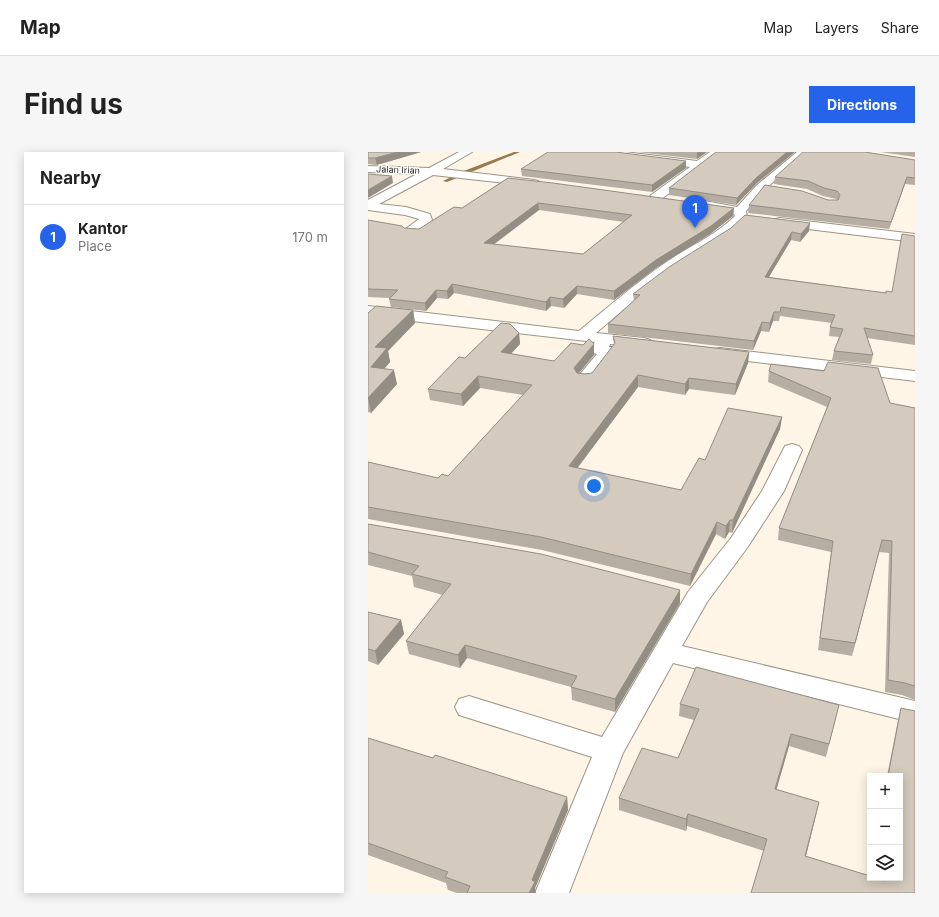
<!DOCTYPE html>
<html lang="en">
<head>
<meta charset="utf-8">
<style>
  body { margin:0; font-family:Inter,sans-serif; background:#f6f6f6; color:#222 }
  .controls { position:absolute; right:12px; bottom:12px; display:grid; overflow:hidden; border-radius:0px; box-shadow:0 2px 10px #0003 }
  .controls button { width:36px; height:36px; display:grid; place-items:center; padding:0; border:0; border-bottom:1px solid #e0e0e0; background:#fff; color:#222; font:20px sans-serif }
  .you { position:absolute; left:226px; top:334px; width:14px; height:14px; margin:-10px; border:3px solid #fff; border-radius:50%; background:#1a73e8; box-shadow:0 0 0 6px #1a73e833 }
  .badge { display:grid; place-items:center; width:26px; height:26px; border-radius:50%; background:#2563eb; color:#fff; font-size:13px; font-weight:700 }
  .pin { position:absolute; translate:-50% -33px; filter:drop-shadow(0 1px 2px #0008) }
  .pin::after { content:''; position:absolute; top:21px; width:14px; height:12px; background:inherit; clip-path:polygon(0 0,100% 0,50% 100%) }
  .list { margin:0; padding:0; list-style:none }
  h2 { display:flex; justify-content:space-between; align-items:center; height:52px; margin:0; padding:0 16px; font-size:17px }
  h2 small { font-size:13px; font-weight:400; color:#767676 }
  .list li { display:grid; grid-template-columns:26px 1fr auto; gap:12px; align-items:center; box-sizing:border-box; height:64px; padding:0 16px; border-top:1px solid #e0e0e0 }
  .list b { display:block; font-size:15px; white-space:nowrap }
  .list p { margin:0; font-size:13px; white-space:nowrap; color:#767676 }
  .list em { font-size:13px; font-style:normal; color:#767676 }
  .icon { flex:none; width:22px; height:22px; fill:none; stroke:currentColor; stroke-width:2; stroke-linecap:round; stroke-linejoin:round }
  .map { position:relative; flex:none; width:547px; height:741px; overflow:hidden; border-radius:0px }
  header { display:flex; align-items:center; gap:24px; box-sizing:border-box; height:56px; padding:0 20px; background:#fff; border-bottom:1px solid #e0e0e0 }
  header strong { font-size:19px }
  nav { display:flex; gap:22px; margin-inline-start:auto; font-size:14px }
  .intro { display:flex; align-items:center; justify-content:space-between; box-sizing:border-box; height:96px; padding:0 24px }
  h1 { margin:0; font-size:28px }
  .button { padding:10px 18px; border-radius:0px; background:#2563eb; color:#fff; font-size:14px; font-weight:700 }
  main { display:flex; gap:24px; padding:0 24px }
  aside { flex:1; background:#fff; border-radius:0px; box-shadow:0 2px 10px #0003 }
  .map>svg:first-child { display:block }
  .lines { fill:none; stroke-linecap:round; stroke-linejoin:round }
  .stream { fill:#987a4e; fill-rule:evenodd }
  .minor-casing { stroke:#9d9487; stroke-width:2 }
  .minor { fill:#fff; fill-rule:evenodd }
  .wall { fill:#b6aea3; fill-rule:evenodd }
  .shaded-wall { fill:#948d84 }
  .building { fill:#d4cabd; stroke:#948d84; fill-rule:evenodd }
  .labels { text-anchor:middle; stroke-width:3; stroke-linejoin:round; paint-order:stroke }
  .far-street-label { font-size:9px; fill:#322e29; stroke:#fff }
</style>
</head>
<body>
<header>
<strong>Map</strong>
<nav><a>Map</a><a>Layers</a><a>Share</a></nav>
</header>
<div class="intro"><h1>Find us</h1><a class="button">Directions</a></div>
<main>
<aside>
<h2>Nearby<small></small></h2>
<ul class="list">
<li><span class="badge">1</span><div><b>Kantor</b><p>Place</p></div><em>170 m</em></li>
</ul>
</aside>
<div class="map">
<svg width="547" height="741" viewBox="0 0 547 741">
  <rect width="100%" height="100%" fill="#fff5e7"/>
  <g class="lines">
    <!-- stream -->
    <polygon class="stream" points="146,0 152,0 79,30 75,29 93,20"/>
    <defs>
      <g id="minor">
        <path d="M91,0h13l-29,17 91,11 4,1 2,2 -2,2 -4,1 -101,-11 -54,29 27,3 24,7 2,6c-5,7 -17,16 -27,14l-2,-3 16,-12 -14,-4 -37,-5v-10l49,-26 -49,-2v-6l61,2z"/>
        <polygon points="227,0 257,0 329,9 342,0 354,0 291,49 283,49 281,46 283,43 322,15 232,3"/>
        <path d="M429,0h11l-43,37 -19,22 1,6c-16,23 -47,34 -69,50 -29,20 -55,43 -82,66l48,5 6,2 2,3 -2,3 -6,2 -34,-4 -1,3h3l2,6 -23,30 -6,1 -6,-1 -3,-4 21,-25 -4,-1 -2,-4 4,-7 -227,-26v-10l211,25c29,-24 58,-49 89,-70 22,-15 48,-26 67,-45l-1,-2 -33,-6 -2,-3 2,-3 4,-1 32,6 20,-22z"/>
        <polygon points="412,66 547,82 547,90 407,73 406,70 407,67"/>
        <polygon points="352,196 547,219 547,229 346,205 344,201 346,197"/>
        <polygon points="424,292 431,294 434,298 416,339 379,396 339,450 314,494 547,549 547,571 305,511 255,601 201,741 167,741 224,605 91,563 87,555 91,547 101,544 234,585 320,440 363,386 394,339 417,294"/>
      </g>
    </defs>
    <!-- minor casing -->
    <use href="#minor" class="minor-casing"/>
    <!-- minor -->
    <use href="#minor" class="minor"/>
  </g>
  <!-- wall -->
  <g class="wall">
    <polygon points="0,0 53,0 9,13 0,12"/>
    <polygon points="269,0 339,0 329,7"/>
    <polygon points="512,0 547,0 547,5"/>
    <polygon points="547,8 547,33 537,32 521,77 380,61 381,53 469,48 468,47 455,44 439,37 406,32 407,25"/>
    <polygon points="318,9 318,16 284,40 154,24 153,17"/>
    <path d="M140,26l226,30 -1,8 -23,18 -54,34 -42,32 -37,-6 -13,14 -13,-2 -5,5 -92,-18 -6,6 -11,-1 -11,13 -35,-4 -2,-8 1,-1 -22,-1v-77l36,8 15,1 43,-21zM171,58l85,12 -41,32 -89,-10z"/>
    <polygon points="388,32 368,53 301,43 301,36"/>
    <polygon points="363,76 441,79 432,90 423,88 401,125 518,141 524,140 547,84 547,193 499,186 505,203 503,212 464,208 466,199 471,185 461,184 462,175 464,171 412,164 411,169 405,169 401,180 393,179 385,198 240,181 240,172 266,149 265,142"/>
    <polygon points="45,158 47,171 20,199 22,210 16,217 29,232 3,261 0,260 0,161"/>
    <polygon points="151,181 152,192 143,202 186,209 215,193 226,192 226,203 211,221 216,222 224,221 246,193 245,184 381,200 380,211 367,243 321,237 317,243 270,235 209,316 313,338 337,308 414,265 412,277 364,381 361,380 357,387 348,382 322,434 174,398 0,367 0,310 70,326 80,324 155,243 112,236 95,254 62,248 60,237 97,206"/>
    <polygon points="401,219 522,251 547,256 547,548 534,543 517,540 521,401 511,400 484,504 450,498 463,400 410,388 411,376 459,255 400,230"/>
    <polygon points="0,372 312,451 247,560 204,548 203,535 99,506 92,516 41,502 38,489 75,443 46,435 44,424 0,413"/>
    <polygon points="0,460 33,468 36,482 10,513 0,509"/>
    <polygon points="312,552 471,553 458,605 421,594 408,638 451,650 448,663 438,704 515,728 515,726 532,726 532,624 519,624 530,568 533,556 547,741 396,699 319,674 318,679 251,658 251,646 310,606 326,568 311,564"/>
    <polygon points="0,586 65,606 199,645 200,658 167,736 168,741 89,741 80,738 78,731 0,703"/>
  </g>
  <!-- shaded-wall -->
  <g class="shaded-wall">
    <polygon points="30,0 53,0 9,13 7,6"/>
    <polygon points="330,0 339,0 329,7 329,1"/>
    <polygon points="419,0 427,0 388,32 368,53 369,46 389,25"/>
    <polygon points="318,9 318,16 284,40 284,33"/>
    <polygon points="24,24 25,31 0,46 0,38"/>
    <polygon points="539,25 537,32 521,77 523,70"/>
    <polygon points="170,51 171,58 117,99 116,91"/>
    <polygon points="366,56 365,64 342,82 288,116 246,148 246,139 288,108"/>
    <polygon points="442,71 441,79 432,90 433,82"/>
    <polygon points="424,80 423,88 396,133 397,125"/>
    <polygon points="84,132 86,141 80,147 79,139"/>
    <polygon points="209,134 209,142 196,156 195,147"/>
    <polygon points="68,138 69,146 58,159 57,151"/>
    <polygon points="182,145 183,154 178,159 178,150"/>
    <polygon points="45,158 47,171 20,199 22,210 6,229 3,215 7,195"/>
    <polygon points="406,160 405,169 401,180 402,171"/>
    <polygon points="394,170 393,179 385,198 386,189"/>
    <polygon points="151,181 152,192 134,211 133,200"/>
    <polygon points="226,192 226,203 206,227 206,216"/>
    <polygon points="381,200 380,211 367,243 368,232"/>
    <polygon points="26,218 29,232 3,261 0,246"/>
    <polygon points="270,223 270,235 202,326 201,314"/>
    <polygon points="110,224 112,236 95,254 93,242"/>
    <polygon points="321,226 321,237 317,243 317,232"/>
    <polygon points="414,265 412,277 364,381 365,368"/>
    <polygon points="362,368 361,380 357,387 358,374"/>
    <polygon points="349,370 348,382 322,434 323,422"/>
    <polygon points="514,388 511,400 484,504 487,491"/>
    <polygon points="312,438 312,451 247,560 247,547"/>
    <polygon points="33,468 36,482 10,513 7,499"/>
    <polygon points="97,493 99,506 92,516 90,503"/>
    <polygon points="423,582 421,594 405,650 407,637"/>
    <polygon points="199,645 200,658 167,736 168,741 161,741 164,728"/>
    <polygon points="451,650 448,663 435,716 437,704"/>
    <polygon points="320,662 319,674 318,679 318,667"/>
  </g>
  <!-- building -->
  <g class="building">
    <polygon points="0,0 30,0 7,6 0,6"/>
    <polygon points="180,0 248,0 318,9 284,33 153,17"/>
    <polygon points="348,0 419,0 389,25 369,46 301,36"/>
    <polygon points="435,0 497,0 547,8 547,26 539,25 523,70 381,53 397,33 434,39 460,48 470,48 472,43 469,39 456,36 440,29 407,25"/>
    <polygon points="0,22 24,24 0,38"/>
    <path d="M140,26l45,5 181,25 -23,18 -55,34 -42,31 -37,-5 -14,13 -13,-2 -4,5 -94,-18 -5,7 -11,-1 -11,13 -36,-4 9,-9 -30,-1v-69l34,6 2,2 15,1 35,-22 8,1zM170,51l94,12 -49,39 -99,-11z"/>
    <polygon points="377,63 442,71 433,82 424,80 397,125 518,141 518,139 524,140 534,82 547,84 547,184 496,176 505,203 466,199 475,177 462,175 467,163 413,155 412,160 406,160 402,171 394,170 386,189 240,172 272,143 265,142 301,115 363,76"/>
    <polygon points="8,154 45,158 7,195 19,196 3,215 26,218 0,246 0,161"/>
    <polygon points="133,171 142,172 151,181 133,200 186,209 203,191 215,193 221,187 226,192 206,216 209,221 216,222 224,221 247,191 245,184 381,200 368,232 321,226 317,232 270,223 201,314 313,338 331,306 337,308 360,256 414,265 365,368 362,368 358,374 349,370 323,422 173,385 0,355 0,310 70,326 74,322 80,324 164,233 110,224 93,242 60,237 91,205 97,206"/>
    <polygon points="460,210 510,216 522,251 547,256 547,534 537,531 520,528 524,389 514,388 487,491 452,486 465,389 411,376 463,246 401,219 403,212 456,219"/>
    <polygon points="0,372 173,402 312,438 247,547 203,535 209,524 97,493 90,503 38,489 83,432 44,422 51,414 0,400"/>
    <polygon points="0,460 33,468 7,499 0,497"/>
    <polygon points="328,515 471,553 461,592 423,582 407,637 451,650 437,704 502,724 502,726 507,726 516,729 517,726 532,726 532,636 533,628 532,628 532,624 520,624 533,556 547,559 547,741 383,741 399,687 320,662 318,667 251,646 274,596 310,606 331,557 312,552"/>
    <polygon points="0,586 65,606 67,603 199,645 164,728 167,730 161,741 99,741 102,734 77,725 80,720 0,691"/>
  </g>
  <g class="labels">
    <!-- far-street labels -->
    <g class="far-street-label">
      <text transform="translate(30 18) rotate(2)" y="3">Jalan Irian</text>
    </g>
  </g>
</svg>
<div class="controls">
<button>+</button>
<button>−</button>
<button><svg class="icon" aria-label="layers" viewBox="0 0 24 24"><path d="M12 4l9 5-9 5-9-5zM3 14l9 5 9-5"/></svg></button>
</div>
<div class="you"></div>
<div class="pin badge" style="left:327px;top:76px">1</div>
</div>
</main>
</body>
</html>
